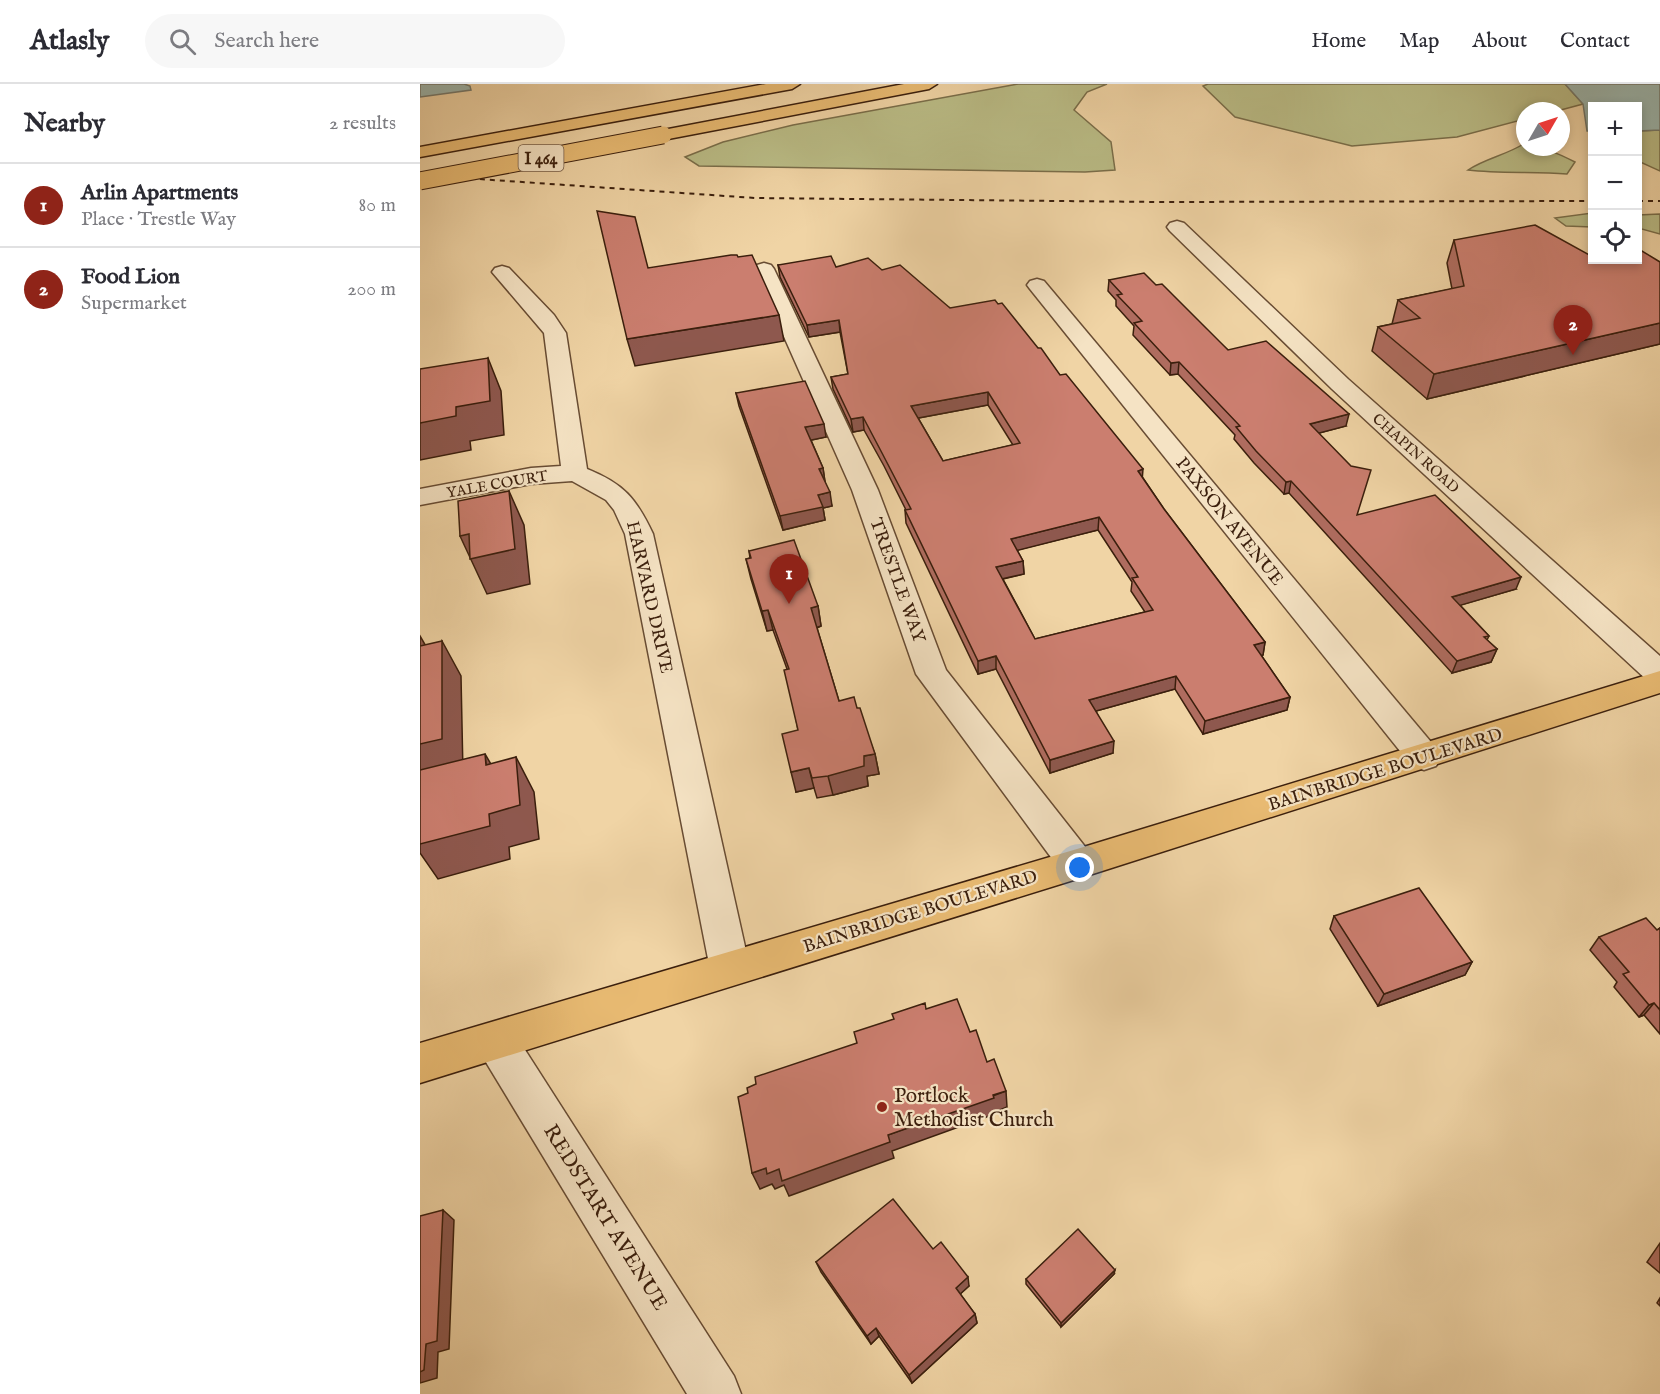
<!DOCTYPE html>
<html lang="en">
<head>
<meta charset="utf-8">
<style>
  body { margin:0; font-family:"IM FELL English",serif; background:#f7f7f7; color:#2b2b33 }
  .controls { position:absolute; right:18px; top:18px; display:grid; overflow:hidden; border-radius:0px; box-shadow:0 3px 9px #0003 }
  .controls button { width:54px; height:54px; display:grid; place-items:center; padding:0; border:0; border-bottom:2px solid #e1e1e2; background:#fff; color:#2b2b33; font:30px sans-serif }
  .compass { position:absolute; left:1096px; top:18px; width:54px; height:54px; border-radius:50%; background:#fff; box-shadow:0 3px 9px #0003; rotate:51deg }
  .you { position:absolute; left:660px; top:784px; width:21px; height:21px; margin:-15px; border:4px solid #fff; border-radius:50%; background:#1a73e8; box-shadow:0 0 0 9px #1a73e833 }
  .badge { display:grid; place-items:center; width:39px; height:39px; border-radius:50%; background:#8f2418; color:#fff; font-size:20px; font-weight:700 }
  .pin { position:absolute; translate:-50% -50px; filter:drop-shadow(0 2px 3px #0008) }
  .pin::after { content:''; position:absolute; top:32px; width:21px; height:18px; background:inherit; clip-path:polygon(0 0,100% 0,50% 100%) }
  .list { margin:0; padding:0; list-style:none }
  h2 { display:flex; justify-content:space-between; align-items:center; height:78px; margin:0; padding:0 24px; font-size:26px }
  h2 small { font-size:20px; font-weight:400; color:#7c7c81 }
  .list li { display:grid; grid-template-columns:39px 1fr auto; gap:18px; align-items:center; box-sizing:border-box; height:84px; padding:0 24px; border-top:2px solid #e1e1e2 }
  .list b { display:block; font-size:22px; white-space:nowrap }
  .list p { margin:0; font-size:20px; white-space:nowrap; color:#7c7c81 }
  .list em { font-size:20px; font-style:normal; color:#7c7c81 }
  .icon { flex:none; width:33px; height:33px; fill:none; stroke:currentColor; stroke-width:2; stroke-linecap:round; stroke-linejoin:round }
  .map { position:relative; flex:none; width:1240px; height:1310px; overflow:hidden }
  header { display:flex; align-items:center; gap:36px; box-sizing:border-box; height:84px; padding:0 30px; background:#fff; border-bottom:2px solid #e1e1e2 }
  header strong { font-size:28px }
  nav { display:flex; gap:33px; margin-inline-start:auto; font-size:21px }
  .search { width:420px; height:54px; background:#f7f7f7; display:flex; align-items:center; gap:15px; box-sizing:border-box; padding:0 21px; border-radius:33px; color:#7c7c81; font-size:22px }
  main { display:flex }
  aside { flex:1; background:#fff }
  .map>svg:first-child { display:block }
  .green { fill:#babc86; stroke:#7a6e4a; stroke-width:1.5 }
  .water { fill:#9cb7af; stroke:#757a6e; stroke-width:1.5 }
  .lines { fill:none; stroke-linecap:round; stroke-linejoin:round }
  .minor-casing { stroke:#684c33; stroke-width:3 }
  .major-casing { stroke:#3b1f0d; stroke-width:3 }
  .highway-casing { stroke:#3b1f0d; stroke-width:3 }
  .minor { fill:#f5e3c4; fill-rule:evenodd }
  .major { fill:#e8ba72; fill-rule:evenodd }
  .highway { fill:#e8ba72; fill-rule:evenodd }
  .rail { stroke:#3b1f0d; stroke-width:2; stroke-dasharray:5 5; stroke-linecap:butt }
  .highway-bridge-casing { stroke:#3b1f0d; stroke-width:19; stroke-linecap:butt }
  .highway-bridge { stroke:#e8ba72; stroke-width:17 }
  .wall { fill:#af6c5f; stroke:#3b1f0d; stroke-width:1.5; fill-rule:evenodd }
  .shaded-wall { fill:#8e584e; stroke:#3b1f0d; stroke-width:1.5 }
  .building { fill:#cb7e6f; stroke:#3b1f0d; stroke-width:1.5; fill-rule:evenodd }
  .poi-dot { fill:#8f2418; stroke:#f5e3c4; stroke-width:2 }
  .labels { text-anchor:middle; stroke-width:4.5; stroke-linejoin:round; paint-order:stroke }
  .far-street-label { font-size:15px; fill:#3b1f0d; stroke:#f5e3c4 }
  .shield { fill:#f5e3c4; stroke:#735a44; stroke-width:1.5 }
  .shield-label { font-size:16px; font-weight:bold; fill:#3b1f0d }
  .street-label { font-size:18px; fill:#3b1f0d; stroke:#f5e3c4 }
  .near-poi-label { font-size:21px; fill:#3b1f0d; stroke:#f5e3c4; text-anchor:start }
  .near-street-label { font-size:21px; fill:#3b1f0d; stroke:#f5e3c4 }
</style>
</head>
<body>
<header>
<strong>Atlasly</strong>
<div class="search"><svg class="icon" aria-label="search" viewBox="0 0 24 24"><circle cx="10" cy="10" r="6"/><path d="M15 15l6 6"/></svg>Search here</div>
<nav><a>Home</a><a>Map</a><a>About</a><a>Contact</a></nav>
</header>
<main>
<aside>
<h2>Nearby<small>2 results</small></h2>
<ul class="list">
<li><span class="badge">1</span><div><b>Arlin Apartments</b><p>Place · Trestle Way</p></div><em>80 m</em></li>
<li><span class="badge">2</span><div><b>Food Lion</b><p>Supermarket</p></div><em>200 m</em></li>
</ul>
</aside>
<div class="map">
<svg width="1240" height="1310" viewBox="0 0 1240 1310">
  <rect width="100%" height="100%" fill="#f0d4a5"/>
  <filter id="stains"><feTurbulence type="fractalNoise" baseFrequency=".00333" numOctaves="4"/><feColorMatrix values="0 0 0 0 .2 0 0 0 0 .09 0 0 0 0 .02 0 0 0 .5 -.17"/></filter>
  <radialGradient id="worn" r=".72"><stop offset=".6" stop-color="#630" stop-opacity="0"/><stop offset="1" stop-color="#630" stop-opacity=".3"/></radialGradient>
  <!-- green -->
  <g class="green">
    <polygon points="598,0 687,0 667,8 654,26 691,58 695,86 665,88 279,82 265,73 303,58 373,41"/>
    <polygon points="788,0 1145,0 1163,20 1137,27 1105,27 1105,35 1037,53 932,62 815,33 783,2"/>
    <polygon points="1240,46 1240,87 1218,77 1218,47"/>
    <path d="M1105,59v4c20,0 32,6 50,15l-8,12c-33,-3 -66,0 -99,-4 18,-12 39,-15 57,-27z"/>
    <polygon points="1172,129 1172,143 1146,142 1135,134"/>
    <polygon points="1240,130 1240,150 1218,144 1218,131"/>
  </g>
  <!-- water -->
  <g class="water">
    <polygon points="0,0 44,0 50,2 51,6 0,13"/>
    <polygon points="1145,0 1240,0 1240,46 1218,47 1218,22 1172,22 1172,47 1167,47 1163,20"/>
  </g>
  <g class="lines">
    <defs>
      <g id="minor">
        <polygon points="757,137 764,139 928,295 1240,572 1240,601 1229,598 912,305 750,147 747,143 750,139"/>
        <polygon points="344,179 351,181 354,185 458,406 526,586 670,769 675,780 670,791 657,795 644,791 496,590 432,406 334,185 337,181"/>
        <path d="M82,182l7,2 45,47 12,18 21,136c37,15 49,29 66,65l97,435 -6,12 -14,5 -14,-5 -6,-12 -85,-435 -11,-24 -8,-10 -34,-19 -41,3 -111,21v-16l111,-21 30,-2 -17,-133 -52,-61 3,-4z"/>
        <polygon points="617,195 624,197 1016,664 1021,673 1016,682 1004,686 992,682 610,205 607,201 610,197"/>
        <polygon points="76,938 91,944 314,1292 321,1310 267,1310 61,970 55,957 61,944"/>
      </g>
      <polygon id="major" points="1240,587 1240,609 657,795 0,999 0,959 657,765"/>
      <g id="highway">
        <polygon points="346,0 380,0 372,5 0,73 0,63"/>
        <polygon points="484,0 517,0 509,5 243,56 237,55 235,51 237,47 243,46"/>
      </g>
    </defs>
    <!-- minor casing -->
    <use href="#minor" class="minor-casing"/>
    <!-- major casing -->
    <use href="#major" class="major-casing"/>
    <!-- highway casing -->
    <use href="#highway" class="highway-casing"/>
    <!-- minor -->
    <use href="#minor" class="minor"/>
    <!-- major -->
    <use href="#major" class="major"/>
    <!-- highway -->
    <use href="#highway" class="highway"/>
    <!-- rail -->
    <g class="rail">
      <polyline points="0,91 335,114 741,118 1172,117"/>
      <polyline points="1218,117 1240,117"/>
    </g>
    <defs>
      <polyline id="highway-bridge" points="0,97 243,51"/>
    </defs>
    <!-- highway-bridge casing -->
    <use href="#highway-bridge" class="highway-bridge-casing"/>
    <!-- highway-bridge -->
    <use href="#highway-bridge" class="highway-bridge"/>
  </g>
  <!-- wall -->
  <g class="wall">
    <polygon points="1034,156 1178,176 1240,178 1240,260 1007,315 952,267 958,243 972,240 978,216 1032,205 1027,179"/>
    <path d="M358,181l58,2 46,3 68,38 88,40 105,130 21,31 101,133 -2,13h-2l29,42 -3,13 -84,24 -28,-45 -79,22 17,42 -63,20 -54,-104 -18,5 -72,-151 -1,-13h1l-22,-44 -20,-36 -11,2 -20,-43 -2,-12 17,-3 -8,-42 -31,5 -29,-60zM568,321l25,40 -70,16 -25,-43zM678,446l34,52 -1,9 14,21 -110,27 -32,-60 21,-5 -1,-13 -6,-11z"/>
    <polygon points="689,196 736,201 808,266 926,342 899,349 938,431 1096,505 1040,521 1069,552 1067,556 1077,565 1071,578 1032,589 869,409 864,410 834,379 814,355 815,351 758,290 750,291 713,251 714,242 696,222 696,216 688,207"/>
    <polygon points="316,309 406,353 391,356 403,384 405,398 412,422 403,424 405,436 363,446 319,322"/>
    <polygon points="329,467 398,522 401,542 397,544 419,617 437,624 455,670 459,690 447,692 448,702 413,711 397,714 394,704 376,708 378,646 367,585 353,546 347,547 331,495 326,475 330,474"/>
    <polygon points="914,832 1052,878 1045,891 958,922 910,845"/>
    <polygon points="1240,844 1240,950 1224,931 1219,933 1194,903 1197,898 1170,866 1179,853 1237,846"/>
    <polygon points="1240,1159 1240,1189 1227,1178"/>
    <polygon points="513,1165 549,1202 540,1210 555,1230 557,1239 492,1299 459,1252 451,1260 401,1188 396,1178"/>
    <polygon points="694,1190 641,1243 606,1200 606,1195"/>
    <polygon points="1240,1214 1240,1222 1237,1219"/>
  </g>
  <!-- shaded-wall -->
  <g class="shaded-wall">
    <polygon points="359,231 364,257 215,282 207,255"/>
    <polygon points="419,236 420,248 389,253 387,241"/>
    <polygon points="1240,239 1240,260 1007,315 1014,290"/>
    <polygon points="68,274 81,307 84,351 50,357 51,366 0,376 0,339 36,323"/>
    <polygon points="759,278 758,290 750,291 751,279"/>
    <polygon points="568,308 568,321 493,335 491,322"/>
    <polygon points="929,330 926,342 888,352 890,340"/>
    <polygon points="443,333 444,346 433,348 431,335"/>
    <polygon points="404,340 406,353 387,357 385,343"/>
    <polygon points="403,384 405,398 399,385"/>
    <polygon points="723,385 722,398 718,387"/>
    <polygon points="871,397 869,409 864,410 866,398"/>
    <polygon points="89,407 104,441 110,500 67,510 40,452"/>
    <polygon points="410,408 412,422 403,424 405,436 363,446 360,432 398,411"/>
    <polygon points="679,433 678,446 591,468 591,455"/>
    <polygon points="603,477 604,490 577,496 576,483"/>
    <polygon points="1101,493 1096,505 1028,525 1032,513"/>
    <polygon points="398,522 401,542 395,544 391,524"/>
    <polygon points="348,526 353,546 347,547 342,527"/>
    <polygon points="0,552 14,576 0,574"/>
    <polygon points="22,557 41,592 43,689 0,700 0,660"/>
    <polygon points="845,558 843,571 831,574 834,561"/>
    <polygon points="1077,565 1071,578 1032,589 1037,577"/>
    <polygon points="576,572 576,585 558,590 558,577"/>
    <polygon points="756,592 755,605 669,629 669,616"/>
    <polygon points="870,613 867,626 783,650 785,637"/>
    <polygon points="694,657 693,669 630,689 630,676"/>
    <polygon points="65,670 85,704 66,681"/>
    <polygon points="455,670 459,690 447,692 448,702 413,711 408,692 444,672"/>
    <polygon points="96,673 114,708 119,755 89,763 90,775 18,795 0,769 0,760"/>
    <polygon points="389,684 394,704 376,708 371,688"/>
    <polygon points="1052,878 1045,891 958,922 964,910"/>
    <polygon points="1234,919 1224,931 1219,933 1229,921"/>
    <polygon points="586,1007 587,1023 575,1028 575,1030 472,1067 474,1074 369,1112 364,1101 355,1105 352,1100 340,1105 332,1089 346,1084 359,1085 468,1051"/>
    <polygon points="23,1126 34,1136 29,1265 18,1268 17,1294 0,1299 0,1288 6,1260"/>
    <polygon points="695,1186 694,1190 641,1243 641,1239"/>
    <polygon points="548,1193 549,1202 537,1213 536,1204"/>
    <polygon points="555,1230 557,1239 492,1299 489,1291"/>
    <polygon points="456,1244 459,1252 451,1260 447,1252"/>
  </g>
  <!-- building -->
  <g class="building">
    <polygon points="177,127 215,133 228,184 311,171 317,171 318,173 332,171 359,231 207,255"/>
    <polygon points="1115,141 1173,173 1173,176 1218,176 1218,168 1222,167 1240,178 1240,239 1014,290 958,243 1000,234 978,216 1044,202 1034,156"/>
    <path d="M411,172l5,11 32,-9 14,12 18,-5 50,43 45,-8 3,4 4,-1 36,45h3l19,27 6,-1 77,95 -5,2 26,38 101,133 -11,3 36,52 -85,24 -29,-45 -87,24 25,41 -64,19 -54,-104 -18,5 -73,-151 6,-1 -29,-56 -19,-36 -12,2 -20,-42 17,-3 -9,-54 -32,5 -29,-60zM568,308l32,51 -77,18 -32,-55zM679,433l39,60 -6,1 21,32 -118,29 -39,-72 27,-6 -12,-22z"/>
    <polygon points="724,189 736,201 742,200 808,266 846,257 929,330 890,340 931,382 951,386 937,431 1015,411 1101,493 1032,513 1069,552 1064,553 1077,565 1037,577 871,397 866,398 836,367 816,343 820,342 759,278 751,279 714,239 722,237 697,211 702,210 689,196"/>
    <polygon points="68,274 70,317 36,323 36,332 0,339 0,285"/>
    <polygon points="385,297 404,340 385,343 403,384 399,385 410,408 398,411 403,423 360,432 316,309"/>
    <polygon points="89,407 95,465 50,475 49,450 40,452 38,417"/>
    <polygon points="374,456 398,522 391,524 419,617 434,613 437,624 440,624 455,670 444,672 444,682 408,692 392,694 389,684 371,688 362,650 378,646 364,586 369,585 348,526 342,527 326,475 331,474 329,467"/>
    <polygon points="22,557 22,655 0,660 0,562"/>
    <polygon points="65,670 66,681 96,673 100,721 69,730 70,742 0,760 0,686"/>
    <polygon points="999,804 1052,878 964,910 914,832"/>
    <polygon points="1226,834 1237,846 1240,844 1240,926 1234,919 1229,921 1203,890 1209,888 1179,853"/>
    <polygon points="537,915 550,948 556,946 567,978 574,975 586,1007 573,1011 574,1014 468,1051 470,1058 362,1097 359,1085 347,1090 346,1084 332,1089 318,1013 328,1009 327,1004 336,1000 335,993 437,959 434,948 474,935 472,930 505,919 506,925"/>
    <polygon points="473,1115 513,1165 521,1158 548,1193 536,1204 555,1230 489,1291 456,1244 447,1252 396,1178"/>
    <polygon points="23,1126 17,1257 6,1260 4,1286 0,1288 0,1132"/>
    <polygon points="658,1145 695,1186 641,1239 606,1195"/>
  </g>
  <!-- markers -->
  <circle class="poi-dot" cx="462" cy="1023" r="6"/>
  <g class="labels">
    <!-- far-street labels -->
    <g class="far-street-label">
      <text transform="translate(996 369) rotate(42)" y="5">CHAPIN ROAD</text>
      <text transform="translate(77 400) rotate(-10)" y="5">YALE COURT</text>
    </g>
    <!-- shield labels -->
    <rect class="shield" x="98.5" y="61" width="45" height="26" rx="4.5"/>
    <g class="shield-label">
      <text x="121" y="80">I 464</text>
    </g>
    <!-- street labels -->
    <g class="street-label">
      <text transform="translate(810 437) rotate(51)" y="6">PAXSON AVENUE</text>
      <text transform="translate(478 496) rotate(70)" y="6">TRESTLE WAY</text>
      <text transform="translate(230 513) rotate(77)" y="6">HARVARD DRIVE</text>
      <text transform="translate(965 685) rotate(-17)" y="6">BAINBRIDGE BOULEVARD</text>
      <text transform="translate(500 827) rotate(-17)" y="6">BAINBRIDGE BOULEVARD</text>
    </g>
    <!-- near-poi labels -->
    <g class="near-poi-label">
      <text x="474" y="1018">Portlock<tspan x="474" dy="24">Methodist Church</tspan></text>
    </g>
    <!-- near-street labels -->
    <g class="near-street-label">
      <text transform="translate(186 1133) rotate(58)" y="7">REDSTART AVENUE</text>
    </g>
  </g>
  <rect width="100%" height="100%" filter="url(#stains)"/>
  <rect width="100%" height="100%" fill="url(#worn)"/>
</svg>
<div class="controls">
<button>+</button>
<button>−</button>
<button><svg class="icon" aria-label="locate" viewBox="0 0 24 24"><circle cx="12" cy="12" r="6"/><path d="M12 2v4M12 18v4M2 12h4M18 12h4"/></svg></button>
</div>
<svg class="compass" viewBox="-18 -18 36 36"><path d="M0-13l5 13h-10z" fill="#e53935"/><path d="M0 13l5-13h-10z" fill="#7c7c81"/></svg>
<div class="you"></div>
<div class="pin badge" style="left:369px;top:520px">1</div>
<div class="pin badge" style="left:1153px;top:271px">2</div>
</div>
</main>
</body>
</html>
